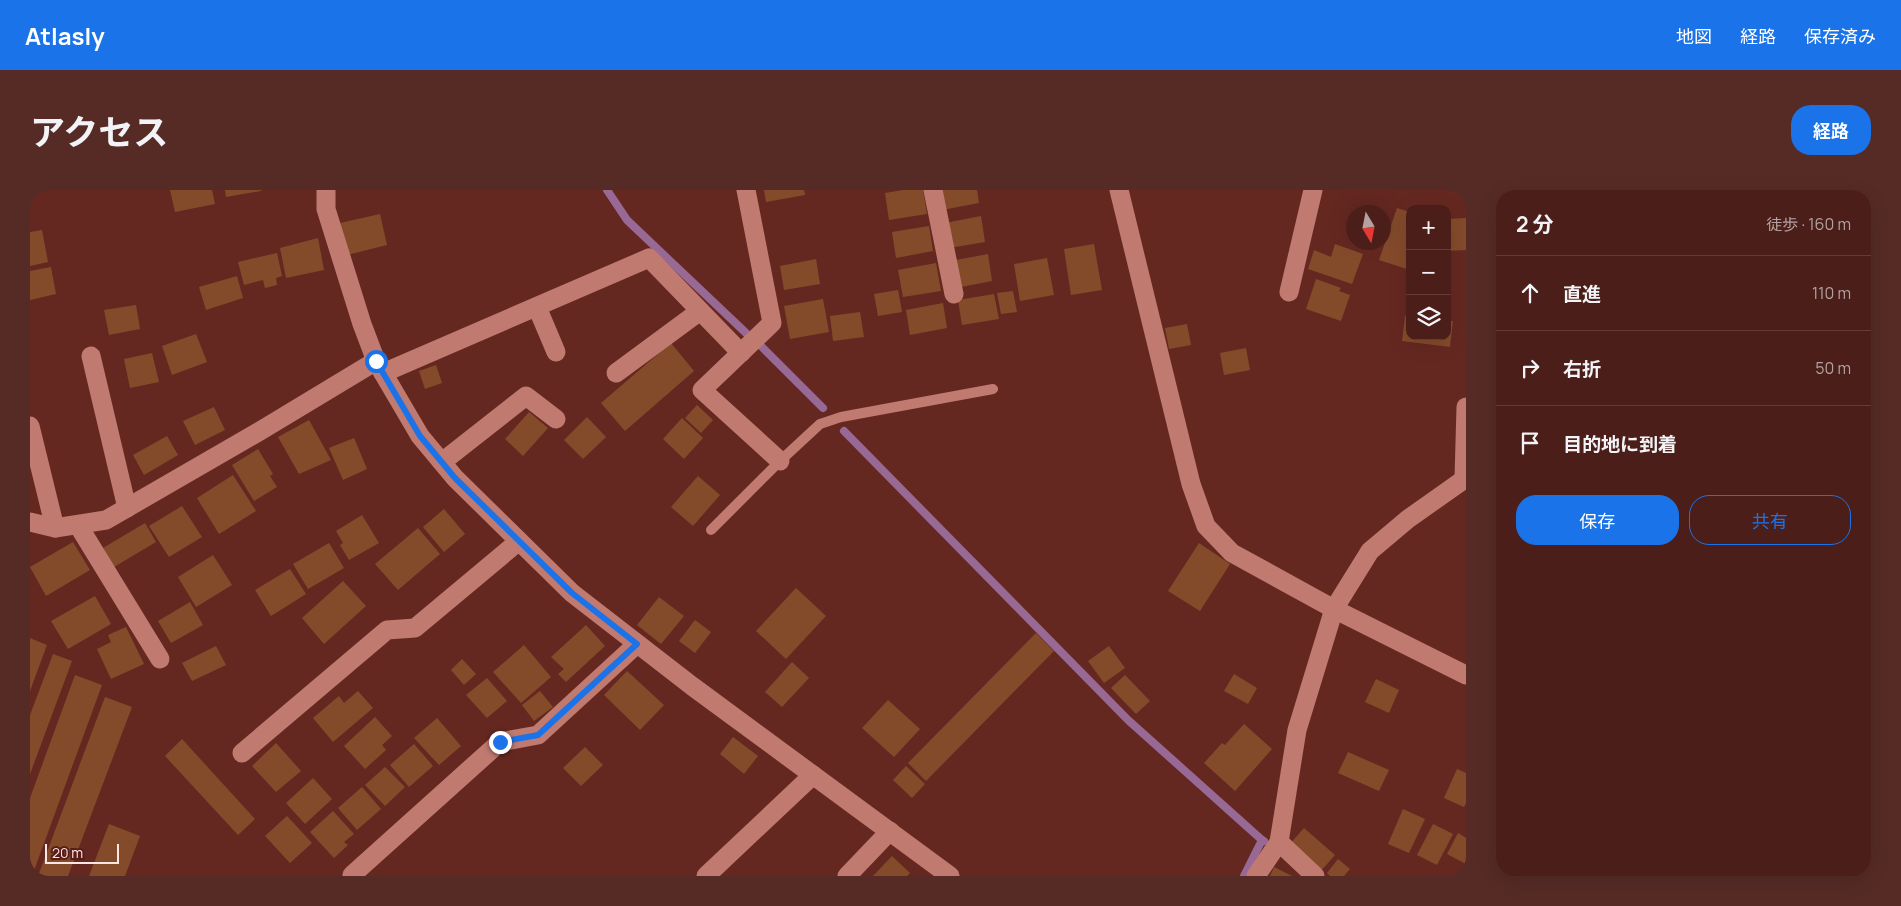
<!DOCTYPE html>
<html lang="ja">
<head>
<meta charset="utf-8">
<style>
  body { margin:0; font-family:Manrope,"Noto Sans JP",sans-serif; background:#562b26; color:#f1f3f6 }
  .controls { position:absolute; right:15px; top:15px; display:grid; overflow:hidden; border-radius:10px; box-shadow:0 5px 20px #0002 }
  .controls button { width:45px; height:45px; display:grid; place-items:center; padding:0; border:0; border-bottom:1px solid #633c38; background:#4c1e19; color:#f1f3f6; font:25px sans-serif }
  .compass { position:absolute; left:1316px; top:15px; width:45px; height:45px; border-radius:50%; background:#4c1e19; box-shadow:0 5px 20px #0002; rotate:170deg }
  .scale { position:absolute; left:15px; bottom:12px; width:74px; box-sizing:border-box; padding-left:5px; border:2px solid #fee6e2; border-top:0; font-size:14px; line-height:18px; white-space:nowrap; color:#fee6e2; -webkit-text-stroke:4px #591d17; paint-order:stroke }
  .stop { position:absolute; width:15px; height:15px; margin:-11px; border:4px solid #1a73e8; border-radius:50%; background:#fff }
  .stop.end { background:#1a73e8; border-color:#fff; box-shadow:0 1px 5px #0008 }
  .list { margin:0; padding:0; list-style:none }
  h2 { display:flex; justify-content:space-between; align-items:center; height:65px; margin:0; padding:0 20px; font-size:21px }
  h2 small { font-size:16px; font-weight:400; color:#b2a2a2 }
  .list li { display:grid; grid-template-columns:32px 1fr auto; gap:15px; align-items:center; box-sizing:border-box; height:75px; padding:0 20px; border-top:1px solid #633c38 }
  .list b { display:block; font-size:19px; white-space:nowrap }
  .list em { font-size:16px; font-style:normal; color:#b2a2a2 }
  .actions { display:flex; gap:10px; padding:15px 20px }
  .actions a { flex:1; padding:11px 0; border:1px solid #1a73e8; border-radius:20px; text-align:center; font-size:18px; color:#1a73e8 }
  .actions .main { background:#1a73e8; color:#fff }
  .icon { flex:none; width:28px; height:28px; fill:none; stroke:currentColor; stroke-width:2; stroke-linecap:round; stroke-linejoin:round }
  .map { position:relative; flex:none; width:1436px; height:686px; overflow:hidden; border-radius:20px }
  header { display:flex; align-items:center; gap:30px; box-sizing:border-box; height:70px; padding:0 25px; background:#1a73e8; color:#fff }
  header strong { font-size:24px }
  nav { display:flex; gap:28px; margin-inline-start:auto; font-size:18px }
  .intro { display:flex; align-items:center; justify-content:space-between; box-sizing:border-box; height:120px; padding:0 30px }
  h1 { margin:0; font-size:35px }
  .button { padding:12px 22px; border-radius:20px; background:#1a73e8; color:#fff; font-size:18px; font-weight:700 }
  main { display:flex; gap:30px; padding:0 30px }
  aside { flex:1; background:#4c1e19; border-radius:20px; box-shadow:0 5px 20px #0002 }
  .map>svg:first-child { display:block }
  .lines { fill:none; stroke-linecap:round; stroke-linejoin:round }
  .stream { stroke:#996996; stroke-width:8 }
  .building { fill:#844b2b }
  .service { stroke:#c07a70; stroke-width:10 }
  .minor { stroke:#c07a70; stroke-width:19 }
  .route { stroke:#1a73e8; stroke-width:6 }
</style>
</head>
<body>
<header>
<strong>Atlasly</strong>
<nav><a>地図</a><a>経路</a><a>保存済み</a></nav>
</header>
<div class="intro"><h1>アクセス</h1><a class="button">経路</a></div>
<main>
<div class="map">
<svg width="1436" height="686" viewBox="0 0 1436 686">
  <rect width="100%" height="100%" fill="#652821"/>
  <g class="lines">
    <!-- stream -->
    <g class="stream">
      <polyline points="577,0 597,30 716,143"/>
      <polyline points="732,157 793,218"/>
      <polyline points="814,241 1098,530 1232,650"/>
      <polyline points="1214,686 1232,650 1234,651"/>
    </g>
  </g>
  <!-- building -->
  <g class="building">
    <polygon points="140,0 182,0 185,14 145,22"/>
    <polygon points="195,0 231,0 231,1 196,7"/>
    <polygon points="734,0 774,0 775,5 736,12"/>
    <polygon points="873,0 893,0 897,24 859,30 855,3"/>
    <polygon points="909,0 947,0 949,13 912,20"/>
    <polygon points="1367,18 1380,22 1380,80 1349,70"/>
    <polygon points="350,24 357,55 317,65 310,33"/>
    <polygon points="951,26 955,52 919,58 915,33"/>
    <polygon points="1436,28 1436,60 1417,61 1417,29"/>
    <polygon points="899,36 903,61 866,68 862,42"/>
    <polygon points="12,40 18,72 0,76 0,42"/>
    <polygon points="288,48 294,80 256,88 250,58"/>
    <polygon points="1064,54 1072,100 1041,105 1034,59"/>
    <polygon points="1305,54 1333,64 1322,94 1278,79 1284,60 1301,67"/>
    <polygon points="247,63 252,86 246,88 247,95 235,98 233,90 214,95 208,72"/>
    <polygon points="958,64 962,91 926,98 921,71"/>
    <polygon points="1017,68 1024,105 990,111 984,74"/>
    <polygon points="786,69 790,94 754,100 750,76"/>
    <polygon points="906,73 911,101 873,107 868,80"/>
    <polygon points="21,77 26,104 0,110 0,81"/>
    <polygon points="207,86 213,108 176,120 169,97"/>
    <polygon points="1286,89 1311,98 1309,101 1320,105 1311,131 1276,119"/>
    <polygon points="868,100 872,122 848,126 844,104"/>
    <polygon points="983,101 987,122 971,124 967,103"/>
    <polygon points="964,104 969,129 932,135 928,110"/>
    <polygon points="793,109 799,142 760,149 754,116"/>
    <polygon points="913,113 917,138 880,145 876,120"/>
    <polygon points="106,115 110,139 79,145 74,120"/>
    <polygon points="830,122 834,147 803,151 800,126"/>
    <polygon points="1375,126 1380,126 1380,146 1417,146 1417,131 1423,131 1420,157 1372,151"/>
    <polygon points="1157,134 1161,155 1139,159 1135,138"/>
    <polygon points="166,144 177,172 142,185 132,156"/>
    <polygon points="641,153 664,181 595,241 571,213"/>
    <polygon points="1216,158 1220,180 1194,185 1190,163"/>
    <polygon points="122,163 129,192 100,198 94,169"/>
    <polygon points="406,175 412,193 395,199 389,181"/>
    <polygon points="667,215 683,230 671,243 655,228"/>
    <polygon points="184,217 195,240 165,255 153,231"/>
    <polygon points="499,222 518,238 493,266 475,249"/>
    <polygon points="557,227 576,247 553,269 534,250"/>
    <polygon points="652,228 673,248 654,269 633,249"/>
    <polygon points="279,230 301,270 269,284 248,247"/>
    <polygon points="137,246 148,265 114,285 103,265"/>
    <polygon points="324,248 337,279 313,290 299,258"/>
    <polygon points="228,259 243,284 240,286 247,297 224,311 202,275"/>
    <polygon points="203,285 226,321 189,344 167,308"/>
    <polygon points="668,286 690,305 663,336 641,317"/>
    <polygon points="152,316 172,347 139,367 119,336"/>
    <polygon points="414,319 435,344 414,362 393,337"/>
    <polygon points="332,325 349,353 319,370 310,355 313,353 306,341"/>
    <polygon points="115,333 126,352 84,377 73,358"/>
    <polygon points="388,338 410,364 368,400 345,374"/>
    <polygon points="43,352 60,380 16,406 0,377"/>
    <polygon points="299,353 314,378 278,399 263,374"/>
    <polygon points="1169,353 1200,374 1170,421 1138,401"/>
    <polygon points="183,365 202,395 166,417 148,387"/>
    <polygon points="260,379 276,404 241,426 225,400"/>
    <polygon points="313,391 336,416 294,454 272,428"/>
    <polygon points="766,398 796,426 756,469 726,441"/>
    <polygon points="65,406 81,434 38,459 21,431"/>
    <polygon points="629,407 654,426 631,454 607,435"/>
    <polygon points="160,412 173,435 141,453 128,431"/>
    <polygon points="665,430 681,442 665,463 649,451"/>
    <polygon points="556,435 575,456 536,492 528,484 534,479 521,467"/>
    <polygon points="96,437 114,474 81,489 67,459 81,452 78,445"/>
    <polygon points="1006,443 1024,461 896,591 878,573"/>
    <polygon points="0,448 17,455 0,501"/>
    <polygon points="494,455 521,487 491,513 463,482"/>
    <polygon points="186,456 196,475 162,491 152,473"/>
    <polygon points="1079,456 1095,478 1074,493 1058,471"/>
    <polygon points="23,464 42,471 0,584 0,525"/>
    <polygon points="432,469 446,484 434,495 421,480"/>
    <polygon points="762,472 779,488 752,517 735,502"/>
    <polygon points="597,481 634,515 610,540 574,505"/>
    <polygon points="1204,484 1227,498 1218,514 1194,501"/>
    <polygon points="45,485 72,495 2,686 0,686 0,608"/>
    <polygon points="1095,485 1120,511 1106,524 1081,498"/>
    <polygon points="457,488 477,511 457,528 436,505"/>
    <polygon points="1346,489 1369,500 1359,523 1335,512"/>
    <polygon points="328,501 343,518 303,552 283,528 309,506 314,513"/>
    <polygon points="510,501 523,517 504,531 492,515"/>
    <polygon points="75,507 102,517 38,686 8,686"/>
    <polygon points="858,510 890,539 864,567 832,538"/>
    <polygon points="345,527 362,546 352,555 356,560 335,579 314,556"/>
    <polygon points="407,528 431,556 409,575 384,548"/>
    <polygon points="1214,534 1242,559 1205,601 1174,573 1192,553 1195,555"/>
    <polygon points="703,547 728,566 714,584 690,564"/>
    <polygon points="152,549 225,629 208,645 135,566"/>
    <polygon points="246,553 271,581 246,602 222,576"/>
    <polygon points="384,554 403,576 379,597 360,575"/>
    <polygon points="555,557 573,575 551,596 533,578"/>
    <polygon points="1318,562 1359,580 1349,601 1308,583"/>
    <polygon points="876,576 895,594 882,608 863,590"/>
    <polygon points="355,577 375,597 355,616 335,595"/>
    <polygon points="1427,579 1436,583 1436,613 1434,617 1414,608"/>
    <polygon points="283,588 302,609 275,634 256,613"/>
    <polygon points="332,597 351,619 327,640 308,618"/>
    <polygon points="1373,619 1395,629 1379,663 1358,654"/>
    <polygon points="303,621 324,644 314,652 318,655 304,668 280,642"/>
    <polygon points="257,626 282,653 260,673 235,646"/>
    <polygon points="79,634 110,646 95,686 59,686"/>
    <polygon points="1403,634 1423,644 1407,675 1387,665"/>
    <polygon points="1274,638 1305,665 1290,682 1259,655"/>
    <polygon points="1428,643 1436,648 1436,674 1417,664"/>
    <polygon points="862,666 880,683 877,686 843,686"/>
    <polygon points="1308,669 1320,679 1314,686 1300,686 1297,683"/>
    <polygon points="1244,677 1262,686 1240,686"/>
  </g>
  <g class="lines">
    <!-- service -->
    <polyline class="service" points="681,340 750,271 790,234 811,227 963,199"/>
    <!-- minor -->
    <g class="minor">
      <polyline points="296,0 296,19 332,134 346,171 390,246 425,288 542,403 662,496 920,686"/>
      <polyline points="716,0 742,133 672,200 750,271"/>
      <polyline points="903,0 924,104"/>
      <polyline points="1089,0 1161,294 1176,336 1202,363 1304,419 1436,485"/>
      <polyline points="1259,102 1283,0"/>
      <polyline points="507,117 526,162"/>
      <polyline points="61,166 97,318"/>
      <polyline points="353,183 619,68 711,163"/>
      <polyline points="586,183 670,121"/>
      <polyline points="0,236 25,338"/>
      <polyline points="412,272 496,206 526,229"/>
      <polyline points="1434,288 1436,217"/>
      <polyline points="0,332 25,338 76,330 230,241 346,171"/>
      <polyline points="48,335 130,469"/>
      <polyline points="212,563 357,440 385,438 489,351"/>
      <polyline points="1249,652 1285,686"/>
      <polyline points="322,685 470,552 508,545 607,454"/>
      <polyline points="676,686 783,585"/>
      <polyline points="817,686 860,641"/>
      <polyline points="1226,686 1249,652 1267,540 1304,419 1340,361 1378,329 1436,288"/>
    </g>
  </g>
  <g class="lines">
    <!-- route -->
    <polyline class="route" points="346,171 390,246 425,288 542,403 607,454 508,545 470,552"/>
  </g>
</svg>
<div class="controls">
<button>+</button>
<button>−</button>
<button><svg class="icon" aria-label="layers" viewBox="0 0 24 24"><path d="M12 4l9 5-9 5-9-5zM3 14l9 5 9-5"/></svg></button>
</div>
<svg class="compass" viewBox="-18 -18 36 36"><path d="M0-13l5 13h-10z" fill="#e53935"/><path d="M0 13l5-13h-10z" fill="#b2a2a2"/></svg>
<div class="scale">20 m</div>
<div class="stop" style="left:346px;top:171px"></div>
<div class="stop end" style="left:470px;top:552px"></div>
</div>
<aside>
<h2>2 分<small>徒歩 · 160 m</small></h2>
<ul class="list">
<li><svg class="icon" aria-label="ahead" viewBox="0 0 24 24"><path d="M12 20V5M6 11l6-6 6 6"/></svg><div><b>直進</b></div><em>110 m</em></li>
<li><svg class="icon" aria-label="right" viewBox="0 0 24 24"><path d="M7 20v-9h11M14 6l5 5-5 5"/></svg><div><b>右折</b></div><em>50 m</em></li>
<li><svg class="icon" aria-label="arrive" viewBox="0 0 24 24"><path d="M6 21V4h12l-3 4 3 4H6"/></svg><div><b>目的地に到着</b></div></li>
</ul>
<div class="actions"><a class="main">保存</a><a>共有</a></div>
</aside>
</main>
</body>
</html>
